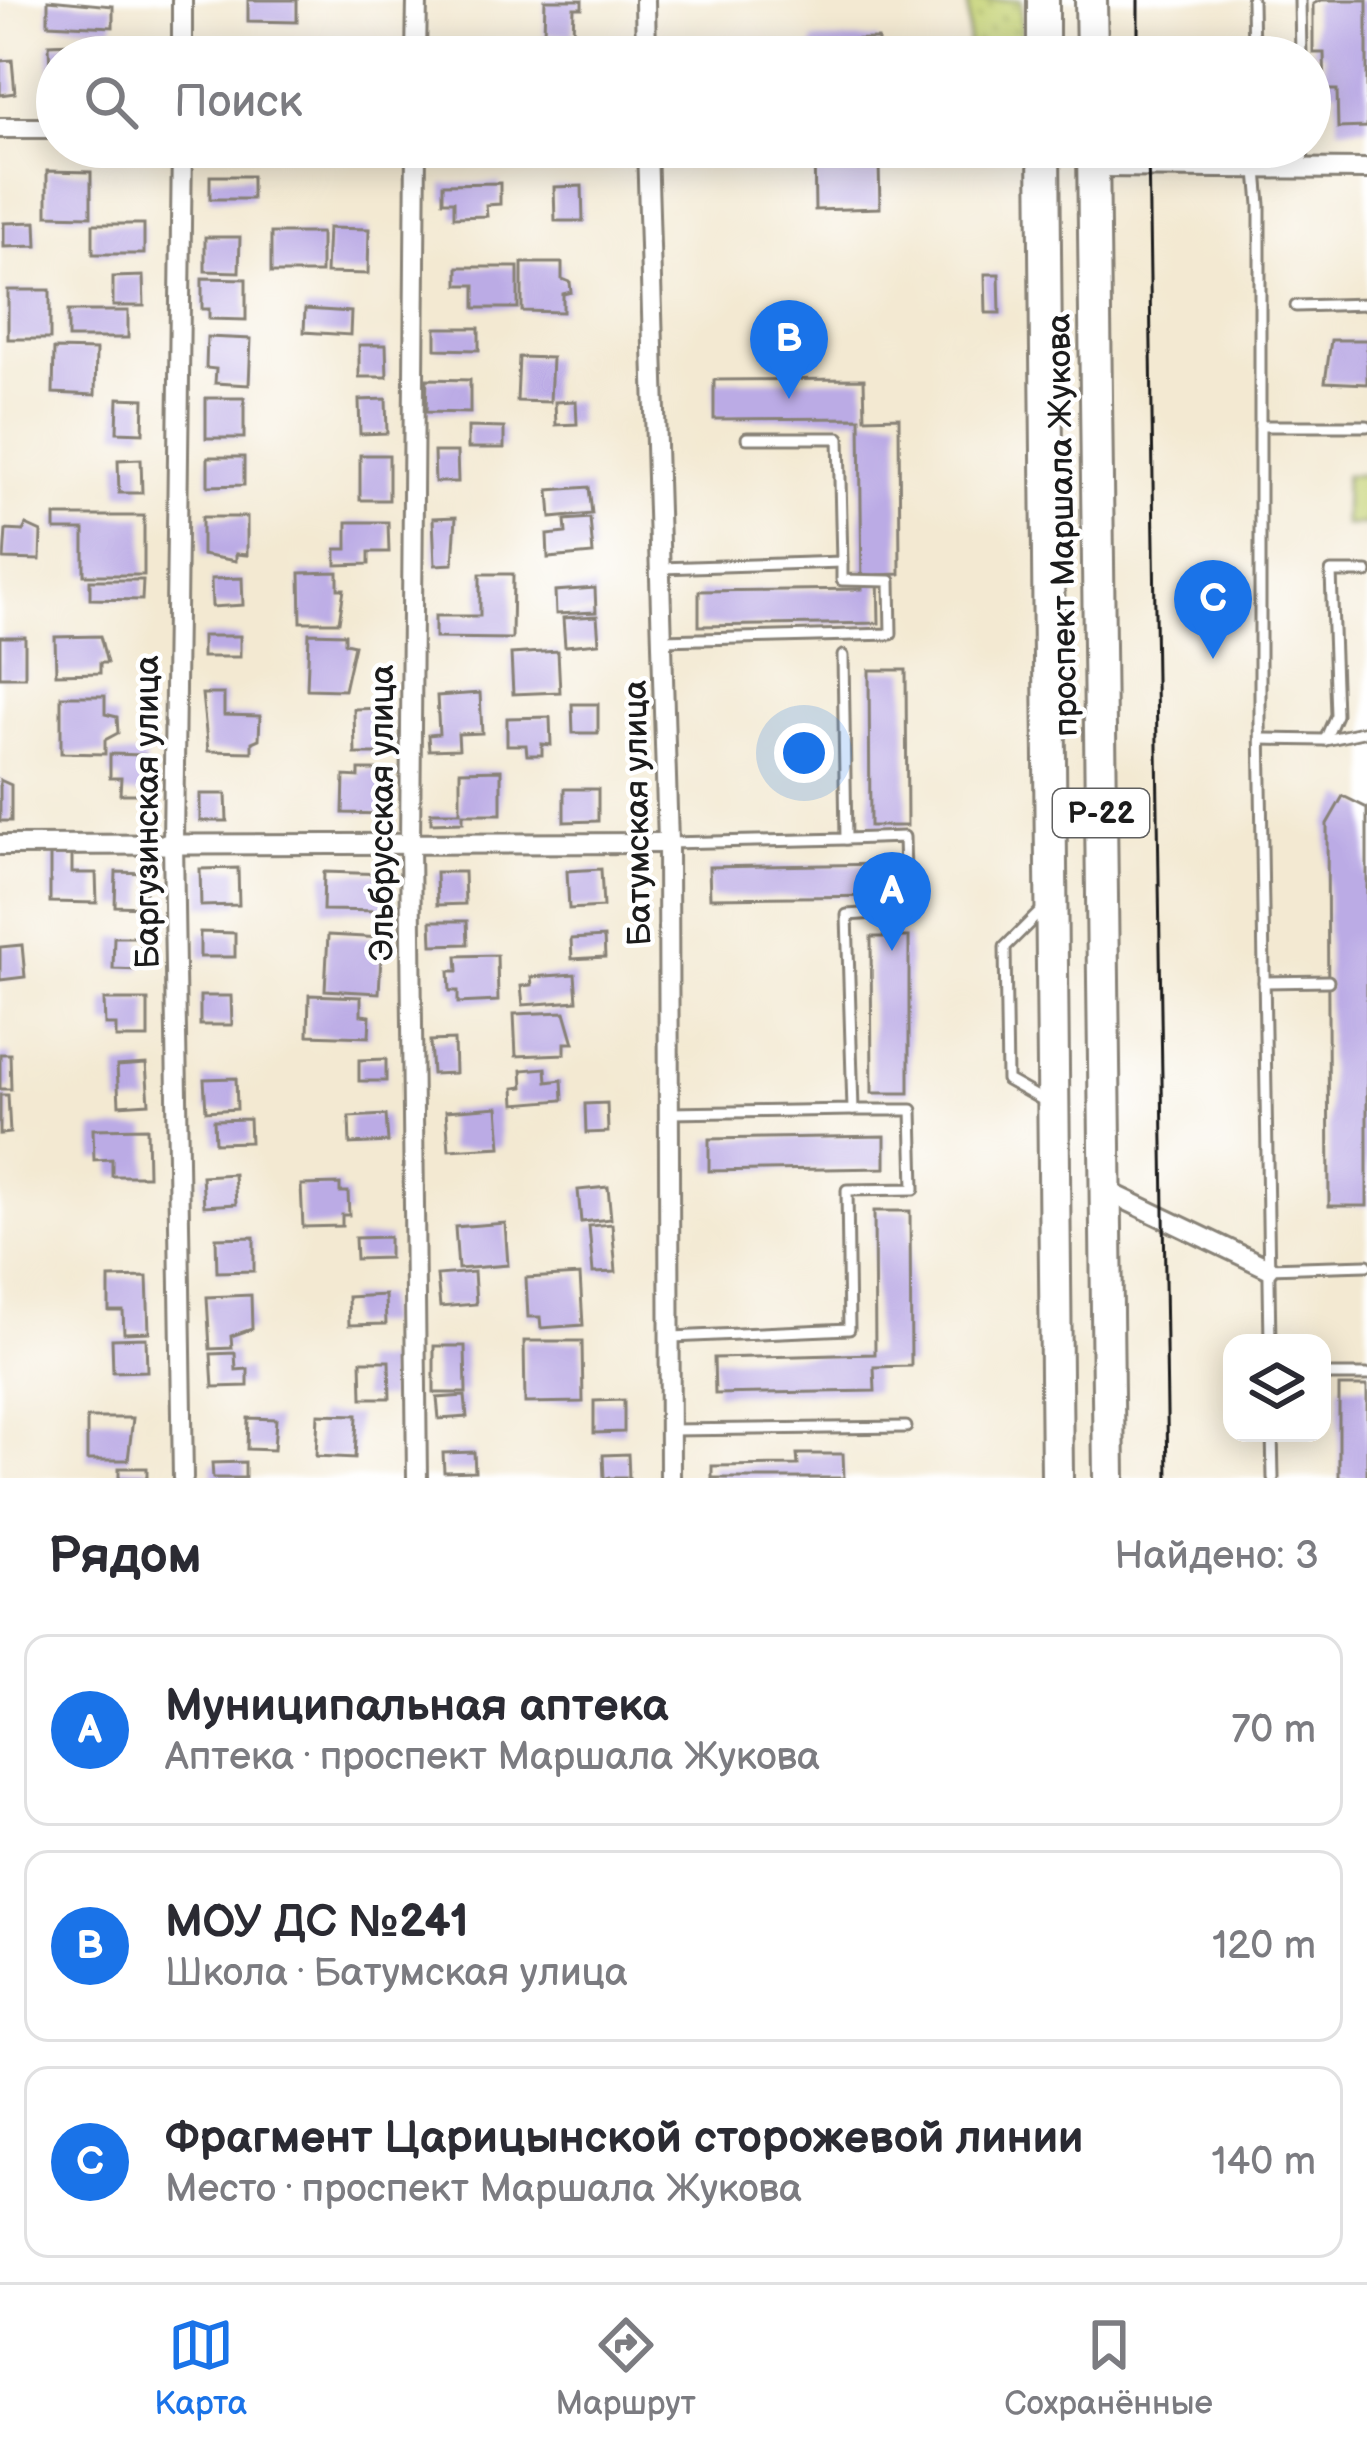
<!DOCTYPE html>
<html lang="ru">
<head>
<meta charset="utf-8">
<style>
  body { margin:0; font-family:"Balsamiq Sans",sans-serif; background:#f7f7f7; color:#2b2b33 }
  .controls { position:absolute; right:36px; bottom:36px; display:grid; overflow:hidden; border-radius:24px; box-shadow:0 6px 30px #0003 }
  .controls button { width:108px; height:108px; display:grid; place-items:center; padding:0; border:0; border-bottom:3px solid #e1e1e2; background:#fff; color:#2b2b33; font:60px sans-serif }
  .you { position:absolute; left:804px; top:753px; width:42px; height:42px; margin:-30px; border:9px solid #fff; border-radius:50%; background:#1a73e8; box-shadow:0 0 0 18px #1a73e833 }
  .badge { display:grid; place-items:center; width:78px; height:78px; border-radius:50%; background:#1a73e8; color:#fff; font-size:39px; font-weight:700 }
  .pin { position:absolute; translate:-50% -99px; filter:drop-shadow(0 3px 6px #0008) }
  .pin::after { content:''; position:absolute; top:63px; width:42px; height:36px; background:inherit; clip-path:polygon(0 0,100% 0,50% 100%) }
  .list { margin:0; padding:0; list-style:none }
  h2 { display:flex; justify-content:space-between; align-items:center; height:156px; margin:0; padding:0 48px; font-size:51px }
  h2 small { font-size:39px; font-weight:400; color:#7c7c81 }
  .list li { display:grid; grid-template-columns:78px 1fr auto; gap:36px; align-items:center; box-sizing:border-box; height:192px; margin:0 24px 24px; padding:0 24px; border:3px solid #e1e1e2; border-radius:24px }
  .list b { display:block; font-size:45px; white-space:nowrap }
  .list p { margin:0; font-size:39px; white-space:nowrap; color:#7c7c81 }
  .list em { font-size:39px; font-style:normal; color:#7c7c81 }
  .icon { flex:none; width:66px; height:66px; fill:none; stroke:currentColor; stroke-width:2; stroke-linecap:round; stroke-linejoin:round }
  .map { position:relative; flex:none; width:1367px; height:1478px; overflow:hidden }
  .search { position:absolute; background:#fff; box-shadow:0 6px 30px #0003; left:36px; right:36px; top:36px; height:132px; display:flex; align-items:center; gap:30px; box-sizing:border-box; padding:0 42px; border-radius:66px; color:#7c7c81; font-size:45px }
  .sheet { height:804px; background:#fff }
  nav { display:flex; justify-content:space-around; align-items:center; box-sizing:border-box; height:168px; border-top:3px solid #e1e1e2; background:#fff; font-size:33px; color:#7c7c81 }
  nav a { display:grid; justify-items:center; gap:6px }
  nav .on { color:#1a73e8 }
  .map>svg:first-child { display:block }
  .grass { fill:url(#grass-dots); stroke:#707748; stroke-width:3 }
  .garden { fill:#c5d274; stroke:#707748; stroke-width:3 }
  .building { fill:#bbabe5 }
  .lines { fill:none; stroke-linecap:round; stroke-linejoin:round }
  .service-casing { stroke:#888277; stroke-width:15 }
  .minor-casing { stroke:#888277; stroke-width:24 }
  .trunk-casing { stroke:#888277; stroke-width:36 }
  .service { stroke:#fff; stroke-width:9 }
  .minor { stroke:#fff; stroke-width:18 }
  .trunk { stroke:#fff; stroke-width:30 }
  .tram { stroke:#1c1c1c; stroke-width:3 }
  .labels { text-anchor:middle; stroke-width:9; stroke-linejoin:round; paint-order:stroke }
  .shield { fill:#fff; stroke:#606060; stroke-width:3 }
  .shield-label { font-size:30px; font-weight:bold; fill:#1c1c1c }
  .street-label { font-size:33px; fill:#1c1c1c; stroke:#fff }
</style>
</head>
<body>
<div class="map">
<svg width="1367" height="1478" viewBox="0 0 1367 1478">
  <defs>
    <pattern id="grass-dots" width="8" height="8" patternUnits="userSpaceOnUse" patternTransform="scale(3)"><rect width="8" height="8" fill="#c5d274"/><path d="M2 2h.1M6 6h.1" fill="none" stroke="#a9b464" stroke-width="1.8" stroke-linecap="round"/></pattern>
  </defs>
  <rect width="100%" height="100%" fill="#fff"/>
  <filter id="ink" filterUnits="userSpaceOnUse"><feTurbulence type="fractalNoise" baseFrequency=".00833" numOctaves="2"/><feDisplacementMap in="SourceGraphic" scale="24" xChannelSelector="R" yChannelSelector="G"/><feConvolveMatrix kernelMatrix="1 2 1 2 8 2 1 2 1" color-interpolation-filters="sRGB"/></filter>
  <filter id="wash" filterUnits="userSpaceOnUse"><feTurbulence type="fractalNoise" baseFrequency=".004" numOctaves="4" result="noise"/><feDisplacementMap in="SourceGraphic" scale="48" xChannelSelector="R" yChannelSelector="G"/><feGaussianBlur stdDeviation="2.7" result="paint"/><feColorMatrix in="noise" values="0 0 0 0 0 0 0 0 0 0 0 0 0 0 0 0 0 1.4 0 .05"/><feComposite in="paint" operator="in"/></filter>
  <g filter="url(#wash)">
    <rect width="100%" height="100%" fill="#f3e9d2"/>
    <!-- grass -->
    <polygon class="grass" points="968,0 1021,0 1022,53 969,54"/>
    <!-- garden -->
    <polygon class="garden" points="1345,475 1367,475 1367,525 1344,525"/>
    <g id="blocks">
      <!-- building -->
      <g class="building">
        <polygon points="48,0 113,6 113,27 48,24"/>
        <polygon points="248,0 297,0 297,22 248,21"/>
        <polygon points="545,0 582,0 582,8 574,8 573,35 544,35"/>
        <polygon points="1321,0 1367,0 1367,127 1338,128 1337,90 1325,90 1324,53 1313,53 1313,4"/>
        <polygon points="878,39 878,57 812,57 812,40"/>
        <polygon points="99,42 99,57 57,57 57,103 51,103 49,44"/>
        <rect x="366" y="48" width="27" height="9"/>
        <polygon points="12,60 15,93 0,95 0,61"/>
        <polygon points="814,147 850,147 850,165 879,164 880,208 815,210"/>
        <polygon points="47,171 91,172 91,216 47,215"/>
        <rect x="210" y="176" width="42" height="23"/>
        <polygon points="500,183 500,204 486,205 487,216 454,217 454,201 443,201 443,184"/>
        <polygon points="582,186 583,221 555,221 554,187"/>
        <polygon points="36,222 37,246 4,247 4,223"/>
        <rect x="93" y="224" width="51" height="30"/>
        <polygon points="328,228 369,229 368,274 326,273"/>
        <rect x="271" y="233" width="50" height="40"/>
        <polygon points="205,237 240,237 239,272 205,271"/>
        <polygon points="522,263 562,263 562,279 570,282 571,292 563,294 563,312 522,311"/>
        <polygon points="458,267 518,267 518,308 475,308 475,285 458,285"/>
        <polygon points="985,274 999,274 1000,313 986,313"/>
        <polygon points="143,276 144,306 113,306 113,277"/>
        <polygon points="202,278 246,279 246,320 209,319 209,309 202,309"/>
        <rect x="8" y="290" width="42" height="49"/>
        <polygon points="305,309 351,312 350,335 304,332"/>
        <rect x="68" y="311" width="60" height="27"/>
        <polygon points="436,328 479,328 479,350 436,349"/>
        <polygon points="207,337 251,339 249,385 215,383 216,369 206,368"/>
        <polygon points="1331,340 1367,340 1367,384 1325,382"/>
        <polygon points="359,345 386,345 387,377 359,377"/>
        <polygon points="54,349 96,350 95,395 53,393"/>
        <polygon points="519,357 552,358 550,402 517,401"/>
        <polygon points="427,379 470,380 470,413 426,412"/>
        <polygon points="864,379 865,418 899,417 900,574 878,575 879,623 699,626 699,591 862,589 860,418 714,419 714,380"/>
        <polygon points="118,398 144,399 143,433 117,432"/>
        <rect x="206" y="398" width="38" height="40"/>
        <polygon points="386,399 387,433 360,434 359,400"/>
        <polygon points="576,401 577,424 556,425 555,402"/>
        <polygon points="468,427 504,428 504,448 468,448"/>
        <polygon points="434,452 457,452 458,482 435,482"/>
        <rect x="360" y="455" width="29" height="45"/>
        <polygon points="208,457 244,457 244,485 208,486"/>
        <polygon points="141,459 142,493 119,493 118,460"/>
        <polygon points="589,487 592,514 551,518 549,490"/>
        <polygon points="55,516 144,516 144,575 84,575 84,530 55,530"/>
        <polygon points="202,517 247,517 247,555 236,554 236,561 202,555"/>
        <polygon points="456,517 453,564 435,565 433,518"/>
        <polygon points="590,518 593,554 548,558 547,535 566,533 565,520"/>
        <polygon points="347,522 388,522 389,552 369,552 369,564 336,565 336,549 347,549"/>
        <polygon points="26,525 41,532 40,560 4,559 6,530 23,531"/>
        <polygon points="338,572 338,589 344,589 339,622 301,622 300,573"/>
        <polygon points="480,574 513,574 512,639 435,638 435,616 480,616"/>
        <polygon points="242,578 243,605 212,607 211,579"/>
        <polygon points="90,580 143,580 142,600 90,599"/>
        <polygon points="595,588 596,612 556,614 555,591"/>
        <polygon points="597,616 599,643 565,646 563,618"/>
        <polygon points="309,633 345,634 345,643 354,645 344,690 307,689"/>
        <polygon points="100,636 107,663 100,663 100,673 56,674 55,637"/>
        <rect x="202" y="636" width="38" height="21"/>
        <rect x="0" y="637" width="25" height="40"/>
        <polygon points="558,651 560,692 513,694 511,654"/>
        <polygon points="869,670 906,670 907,826 870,826"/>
        <polygon points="480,693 482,733 458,734 459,749 429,750 428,735 439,734 437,696"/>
        <polygon points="202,694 224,694 224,715 260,716 259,739 252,742 252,752 208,751"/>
        <polygon points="61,696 105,696 105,714 117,717 118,733 105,740 105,754 61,753"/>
        <polygon points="572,704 598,704 598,733 573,733"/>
        <polygon points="386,708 387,754 355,754 354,709"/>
        <polygon points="550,717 551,745 542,744 542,755 527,755 526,745 507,745 507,718"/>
        <polygon points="110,754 145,755 145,794 120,794 121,778 110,778"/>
        <polygon points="359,770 377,770 377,777 384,777 384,814 343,813 344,776 359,777"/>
        <polygon points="501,770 501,814 463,814 463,822 431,823 431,812 460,812 460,771"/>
        <polygon points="0,780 11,785 11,821 0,821"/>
        <polygon points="564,789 598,789 598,821 564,822"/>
        <polygon points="200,794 226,794 227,821 200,821"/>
        <polygon points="1343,796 1367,808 1367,1206 1329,1206 1327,824"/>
        <polygon points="50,855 72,855 72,873 96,873 97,903 50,902"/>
        <polygon points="885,864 886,896 710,898 709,867"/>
        <polygon points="238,868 239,905 201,906 200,869"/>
        <polygon points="601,869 603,907 569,909 567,871"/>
        <polygon points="116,872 146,873 145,907 115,906"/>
        <polygon points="324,872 386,874 385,911 323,910"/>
        <polygon points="436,872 464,872 465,904 437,905"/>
        <polygon points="431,921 467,921 468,944 432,945"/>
        <polygon points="200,932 235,933 235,957 200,957"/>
        <polygon points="328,935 382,938 379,993 325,990"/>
        <polygon points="114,937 141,937 141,970 113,969"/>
        <polygon points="604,937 605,957 572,959 571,939"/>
        <polygon points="871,937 909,937 909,1093 872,1093"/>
        <polygon points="22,945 25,977 0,980 0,947"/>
        <polygon points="497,955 498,1001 458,1003 458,991 450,991 449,971 458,971 457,956"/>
        <polygon points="575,974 577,1001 523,1005 521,986 532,985 531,977"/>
        <polygon points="309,995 361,997 361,1015 370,1016 369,1037 308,1035"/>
        <polygon points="200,996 231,996 232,1025 200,1025"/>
        <polygon points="104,1000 148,1000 148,1038 116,1038 116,1025 105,1025"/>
        <polygon points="565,1012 574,1043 565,1043 565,1054 516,1056 514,1014"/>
        <polygon points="454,1040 455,1073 432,1074 430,1041"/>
        <polygon points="0,1054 10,1054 11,1089 0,1089"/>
        <polygon points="386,1059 386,1081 359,1081 359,1060"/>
        <polygon points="146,1064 149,1103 119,1105 117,1066"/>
        <polygon points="546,1068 547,1082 562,1080 563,1100 515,1104 514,1088 523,1087 522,1070"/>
        <polygon points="236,1078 237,1109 206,1111 204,1079"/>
        <polygon points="0,1095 8,1095 10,1133 0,1134"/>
        <polygon points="607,1103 608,1132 586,1133 585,1104"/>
        <polygon points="498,1107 501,1147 449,1150 446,1111"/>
        <polygon points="386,1115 388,1142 350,1144 349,1117"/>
        <polygon points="249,1119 250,1142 215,1143 214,1120"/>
        <polygon points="147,1128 148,1176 112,1176 112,1159 94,1160 93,1129"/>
        <polygon points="885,1136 885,1168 709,1171 709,1139"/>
        <polygon points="234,1174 236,1204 204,1206 202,1176"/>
        <polygon points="340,1184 340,1192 348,1192 349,1215 342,1215 342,1226 303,1227 301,1185"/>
        <polygon points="608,1187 611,1219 581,1222 578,1190"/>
        <polygon points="874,1211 910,1211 911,1366 874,1367 875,1391 715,1394 714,1358 875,1354"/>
        <polygon points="505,1223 508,1265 458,1269 455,1227"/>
        <polygon points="612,1224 616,1272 593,1273 589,1226"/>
        <polygon points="254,1237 254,1271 217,1272 216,1238"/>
        <polygon points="389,1237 389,1258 356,1259 355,1238"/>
        <polygon points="474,1272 476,1304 440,1307 437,1275"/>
        <polygon points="580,1275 583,1325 541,1328 540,1317 528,1317 526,1278"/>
        <polygon points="147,1277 149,1332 124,1333 123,1311 109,1311 109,1278"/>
        <polygon points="251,1295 252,1329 231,1336 232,1348 210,1349 207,1297"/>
        <polygon points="385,1295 386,1324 349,1325 348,1297"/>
        <polygon points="146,1338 147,1371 113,1372 112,1339"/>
        <polygon points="524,1341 582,1341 583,1402 525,1403"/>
        <polygon points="434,1346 465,1346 466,1393 434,1393"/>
        <polygon points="235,1353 236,1370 248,1369 248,1386 213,1387 211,1354"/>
        <polygon points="361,1361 389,1361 390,1398 362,1398"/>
        <rect x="1339" y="1386" width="28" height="92"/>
        <polygon points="465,1396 467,1417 439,1419 437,1398"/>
        <polygon points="624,1400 624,1432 594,1433 594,1401"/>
        <polygon points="318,1414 357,1415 355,1458 316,1456"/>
        <polygon points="87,1418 133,1418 128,1460 87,1460"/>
        <polygon points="248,1418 276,1419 274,1450 247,1449"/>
        <polygon points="474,1452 475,1471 444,1472 443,1453"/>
        <polygon points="628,1454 629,1478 604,1478 603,1455"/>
        <polygon points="797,1454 843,1454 844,1478 712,1478 712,1466 798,1465"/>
        <polygon points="245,1462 245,1478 213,1478 212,1463"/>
        <rect x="119" y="1468" width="28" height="10"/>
      </g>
    </g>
  </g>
  <g filter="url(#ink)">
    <use href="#blocks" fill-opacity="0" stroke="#888277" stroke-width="3"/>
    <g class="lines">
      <defs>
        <g id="service">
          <polyline points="1252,0 1253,57"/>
          <polyline points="1300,0 1301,57"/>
          <polyline points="1255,147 1260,205 1260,722 1270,1343"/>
          <polyline points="1302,147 1303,168"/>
          <polyline points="1296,306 1367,304"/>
          <polyline points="1260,426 1367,426"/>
          <polyline points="660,568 842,562 839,438 747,438"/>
          <polyline points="662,640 891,634 890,581 842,580 842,562"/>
          <polyline points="1261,739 1325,740 1367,731"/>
          <polyline points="1325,740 1336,715 1331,572 1367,572"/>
          <polyline points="668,843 846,839 843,656"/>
          <polyline points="1044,908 1005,947 1007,1080 1048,1103"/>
          <polyline points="1264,982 1328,981"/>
          <polyline points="669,1113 853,1110 847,915 906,911 904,837 846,839"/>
          <polyline points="1268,1268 1367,1265"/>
          <polyline points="672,1337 849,1329 847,1190 914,1189 912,1110 853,1110"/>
          <polyline points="1322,1375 1367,1375"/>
          <polyline points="670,1430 906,1427"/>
          <polyline points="1272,1433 1273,1478"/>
        </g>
        <g id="minor">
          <polyline points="182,0 182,57"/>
          <polyline points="645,0 646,57"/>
          <polyline points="416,57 417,0"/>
          <polyline points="0,128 57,128"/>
          <polyline points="182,147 173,842 183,1478"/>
          <polyline points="416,147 410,843 417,1478"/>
          <polyline points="647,147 668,843 670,1478"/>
          <polyline points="1093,167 1367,169"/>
          <polyline points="0,845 668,843"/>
          <polyline points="1105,1190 1268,1268"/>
        </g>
        <g id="trunk">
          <polyline points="1043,0 1043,57"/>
          <polyline points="1091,0 1092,57"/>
          <polyline points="1044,147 1057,1478"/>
          <polyline points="1093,147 1109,1478"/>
        </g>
      </defs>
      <!-- service casing -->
      <use href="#service" class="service-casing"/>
      <!-- minor casing -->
      <use href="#minor" class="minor-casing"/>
      <!-- trunk casing -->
      <use href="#trunk" class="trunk-casing"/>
      <!-- service -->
      <use href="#service" class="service"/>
      <!-- minor -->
      <use href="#minor" class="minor"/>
      <!-- trunk -->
      <use href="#trunk" class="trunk"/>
      <!-- tram -->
      <g class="tram">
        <polyline points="1138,0 1138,57"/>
        <polyline points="1148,147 1168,1478"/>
      </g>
    </g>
  </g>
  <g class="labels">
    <!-- shield labels -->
    <rect class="shield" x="1053" y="789" width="96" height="48" rx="9"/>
    <g class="shield-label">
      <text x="1101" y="823">Р-22</text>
    </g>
    <!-- street labels -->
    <g class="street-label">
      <text transform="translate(1061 525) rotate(-91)" y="12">проспект Маршала Жукова</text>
      <text transform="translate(146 812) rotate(-90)" y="12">Баргузинская улица</text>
      <text transform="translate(381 813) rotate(-90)" y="12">Эльбрусская улица</text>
      <text transform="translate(636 813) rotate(-91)" y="12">Батумская улица</text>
    </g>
  </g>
</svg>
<div class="controls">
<button><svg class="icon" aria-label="layers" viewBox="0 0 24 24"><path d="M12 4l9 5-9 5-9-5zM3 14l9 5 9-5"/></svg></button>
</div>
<div class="you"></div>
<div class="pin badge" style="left:892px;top:951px">A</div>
<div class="pin badge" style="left:789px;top:399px">B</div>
<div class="pin badge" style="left:1213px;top:659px">C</div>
<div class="search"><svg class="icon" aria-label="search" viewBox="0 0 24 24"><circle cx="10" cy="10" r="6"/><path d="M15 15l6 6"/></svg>Поиск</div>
</div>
<section class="sheet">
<h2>Рядом<small>Найдено: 3</small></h2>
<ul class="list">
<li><span class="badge">A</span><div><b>Муниципальная аптека</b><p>Аптека · проспект Маршала Жукова</p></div><em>70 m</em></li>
<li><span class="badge">B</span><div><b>МОУ ДС №241</b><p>Школа · Батумская улица</p></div><em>120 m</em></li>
<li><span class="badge">C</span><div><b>Фрагмент Царицынской сторожевой линии</b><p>Место · проспект Маршала Жукова</p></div><em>140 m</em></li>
</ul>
</section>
<nav>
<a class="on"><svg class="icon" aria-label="map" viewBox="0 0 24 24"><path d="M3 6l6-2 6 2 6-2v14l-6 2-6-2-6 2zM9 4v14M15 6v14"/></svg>Карта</a>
<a><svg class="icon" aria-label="directions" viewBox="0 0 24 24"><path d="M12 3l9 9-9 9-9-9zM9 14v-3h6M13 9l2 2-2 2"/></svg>Маршрут</a>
<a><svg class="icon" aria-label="saved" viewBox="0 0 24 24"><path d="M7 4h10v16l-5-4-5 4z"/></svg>Сохранённые</a>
</nav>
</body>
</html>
